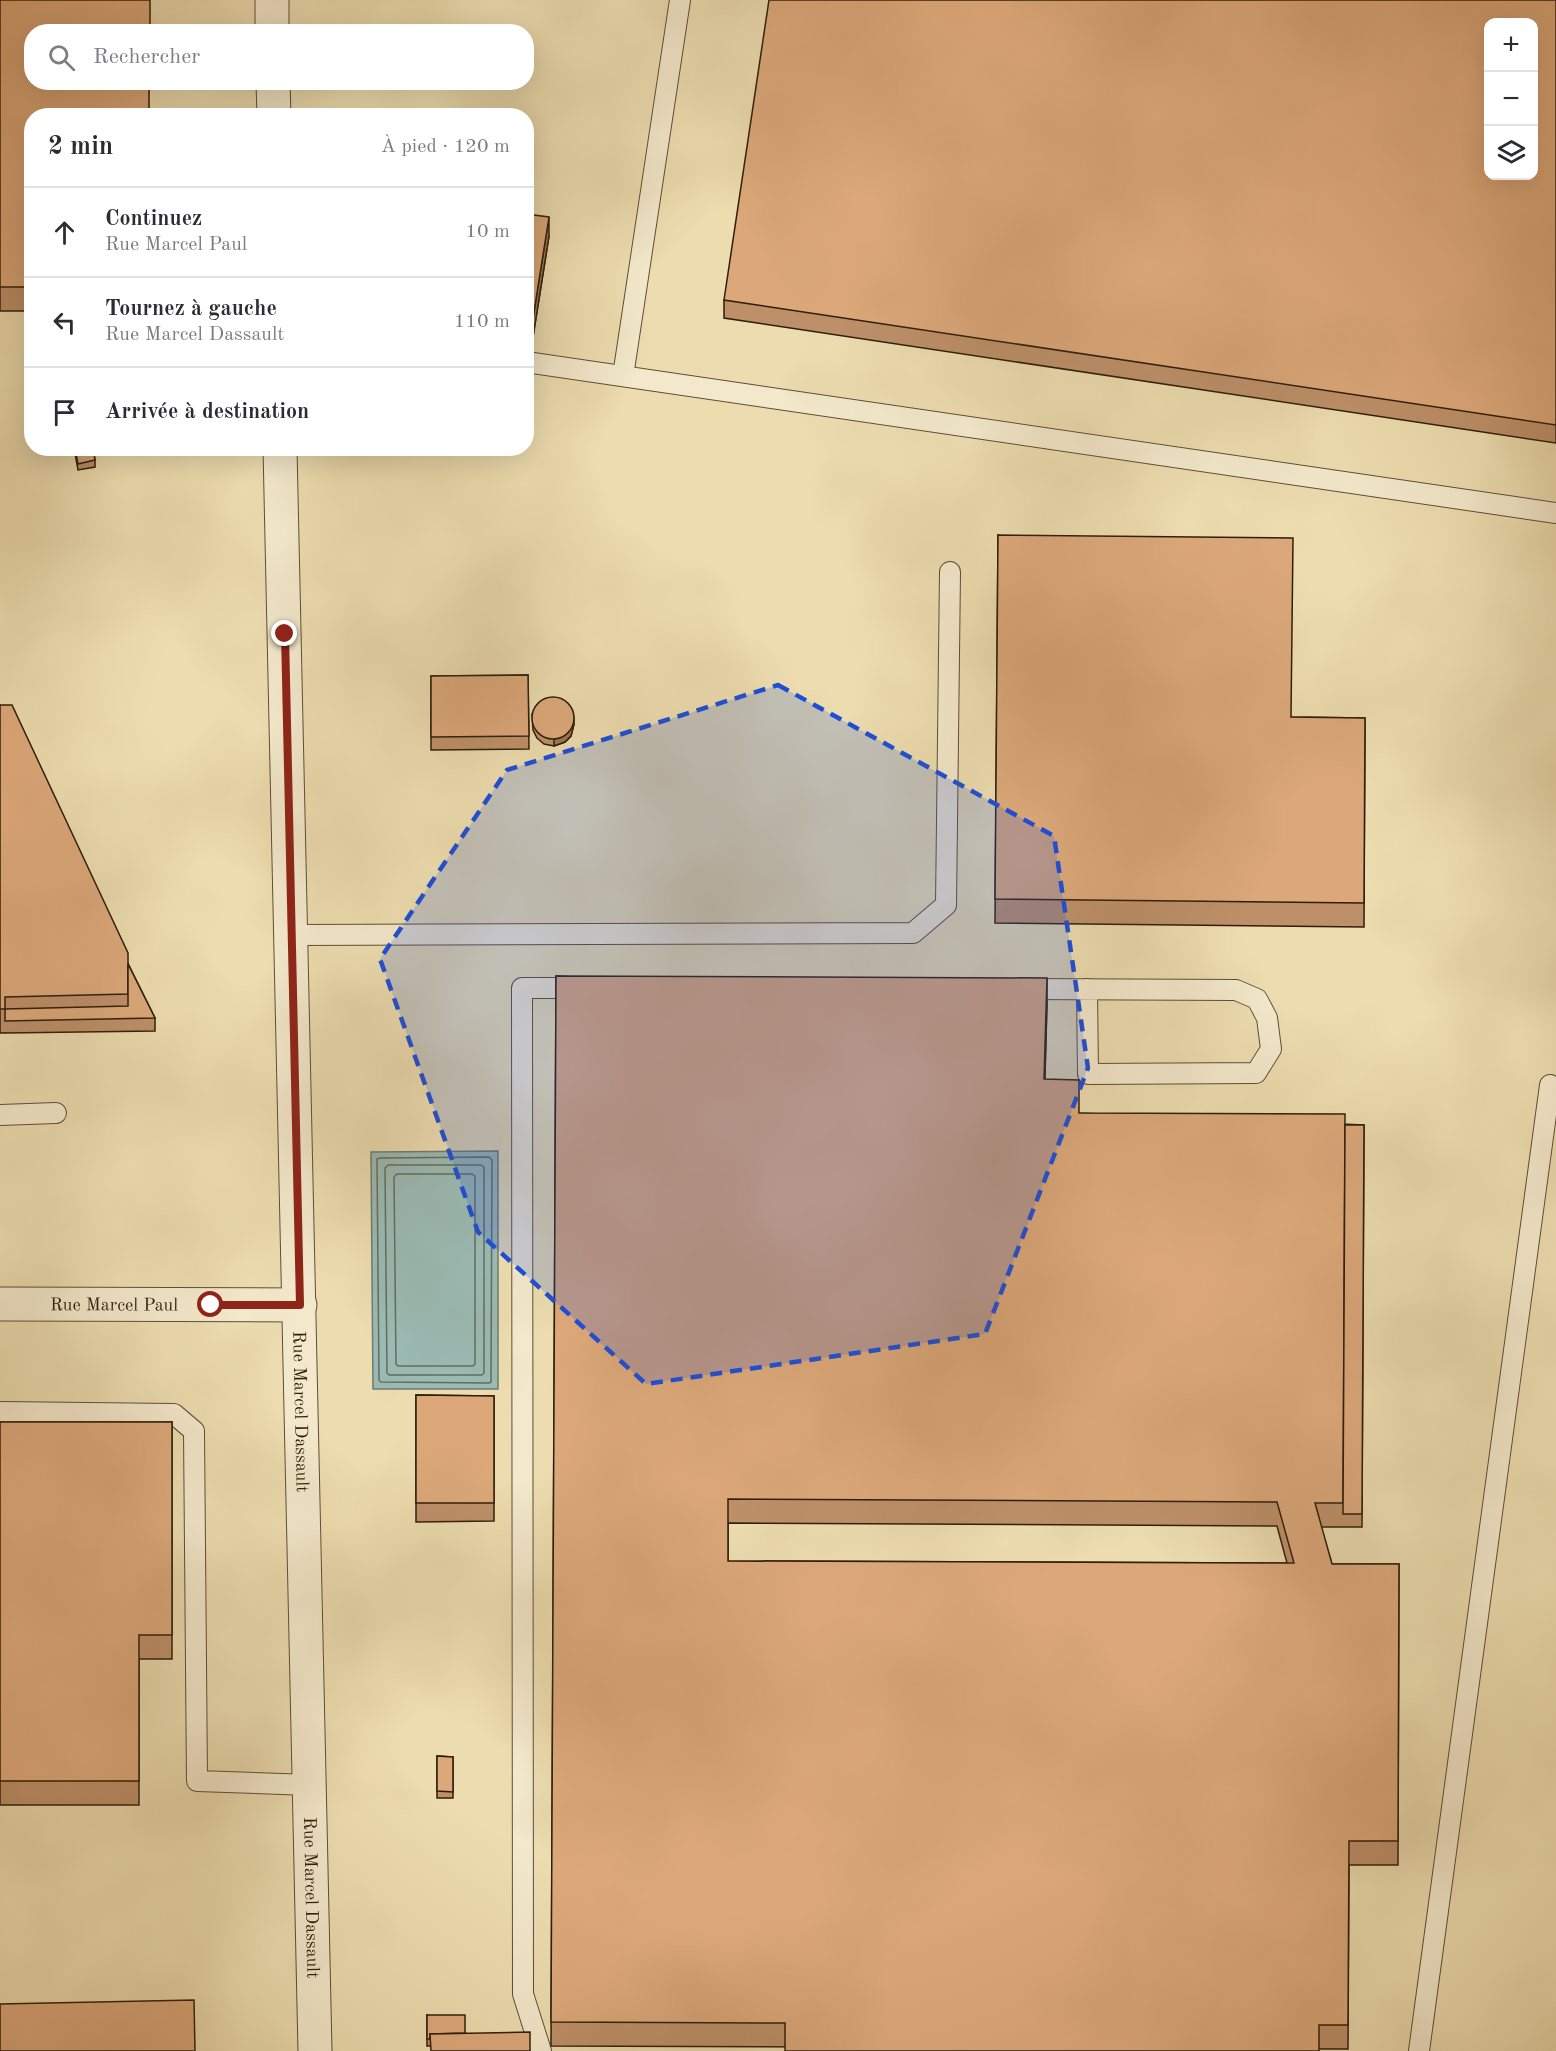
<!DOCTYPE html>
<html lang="fr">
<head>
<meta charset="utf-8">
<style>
  body { margin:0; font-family:"Old Standard TT",serif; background:#f7f7f7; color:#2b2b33 }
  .controls { position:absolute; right:18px; top:18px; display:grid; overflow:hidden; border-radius:12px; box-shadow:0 6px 24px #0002 }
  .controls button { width:54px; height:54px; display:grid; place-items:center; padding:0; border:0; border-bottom:2px solid #e1e1e2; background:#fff; color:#2b2b33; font:30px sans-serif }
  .stop { position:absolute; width:18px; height:18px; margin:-14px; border:4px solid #8f2418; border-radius:50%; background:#fff }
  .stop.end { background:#8f2418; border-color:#fff; box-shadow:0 2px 6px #0008 }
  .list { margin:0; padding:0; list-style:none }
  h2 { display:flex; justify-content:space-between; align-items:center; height:78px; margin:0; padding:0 24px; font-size:26px }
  h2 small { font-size:20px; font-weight:400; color:#7c7c81 }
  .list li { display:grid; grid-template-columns:39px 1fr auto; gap:18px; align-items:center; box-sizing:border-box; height:90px; padding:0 24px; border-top:2px solid #e1e1e2 }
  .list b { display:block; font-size:22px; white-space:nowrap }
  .list p { margin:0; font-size:20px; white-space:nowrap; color:#7c7c81 }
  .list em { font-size:20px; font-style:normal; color:#7c7c81 }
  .icon { flex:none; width:33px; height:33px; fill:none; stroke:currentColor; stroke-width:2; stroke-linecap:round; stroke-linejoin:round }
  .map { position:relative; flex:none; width:1556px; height:2051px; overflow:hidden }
  .search { position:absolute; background:#fff; box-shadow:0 6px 24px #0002; left:24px; top:24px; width:510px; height:66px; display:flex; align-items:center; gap:15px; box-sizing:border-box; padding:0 21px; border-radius:24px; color:#7c7c81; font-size:22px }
  .panel { position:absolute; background:#fff; box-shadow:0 6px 24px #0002; left:24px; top:108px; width:510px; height:348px; border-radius:24px }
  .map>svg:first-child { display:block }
  .water { fill:#9abab3; stroke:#6f7c70; stroke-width:1.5 }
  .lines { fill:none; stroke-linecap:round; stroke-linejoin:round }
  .shore { stroke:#646c5f; stroke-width:1.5 }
  .service-casing { stroke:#5e4e34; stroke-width:22 }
  .minor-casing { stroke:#5e4e34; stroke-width:35 }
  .service { stroke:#f3e8cb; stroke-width:20 }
  .minor { stroke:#f3e8cb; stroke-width:33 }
  .wall { fill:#bd9069; stroke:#2f1e0b; stroke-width:1.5; fill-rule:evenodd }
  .shaded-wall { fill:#9a7655; stroke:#2f1e0b; stroke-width:1.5 }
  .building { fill:#dca87a; stroke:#2f1e0b; stroke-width:1.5; fill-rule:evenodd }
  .route { stroke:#8f2418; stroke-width:8 }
  .marked { fill:#1d4ed8; fill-opacity:0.2; stroke:#1d4ed8; stroke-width:4.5; stroke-dasharray:12 8; stroke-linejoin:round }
  .labels { text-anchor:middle; stroke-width:4.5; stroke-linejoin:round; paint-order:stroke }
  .street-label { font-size:18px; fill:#2f1e0b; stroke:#f3e8cb }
</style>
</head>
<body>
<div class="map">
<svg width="1556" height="2051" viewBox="0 0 1556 2051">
  <rect width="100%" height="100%" fill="#ecdcaf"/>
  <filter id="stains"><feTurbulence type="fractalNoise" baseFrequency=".00333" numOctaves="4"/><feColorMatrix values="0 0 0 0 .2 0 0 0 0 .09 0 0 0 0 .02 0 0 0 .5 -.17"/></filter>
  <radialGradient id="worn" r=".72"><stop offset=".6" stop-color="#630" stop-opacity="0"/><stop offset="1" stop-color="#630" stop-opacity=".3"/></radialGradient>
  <!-- water -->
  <polygon class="water" points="498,1151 498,1389 373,1389 371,1152"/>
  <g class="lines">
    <!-- shore -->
    <g class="shore">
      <polygon points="489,1157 492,1160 491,1382 489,1383 381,1382 379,1380 377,1159 380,1158"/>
      <polygon points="388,1165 481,1165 484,1167 484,1373 482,1375 389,1375 387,1373 385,1168"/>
      <polygon points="397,1174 472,1174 475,1176 475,1364 473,1366 398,1366 396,1364 394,1177"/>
    </g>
    <defs>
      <g id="service">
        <polyline points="526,362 1556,513"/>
        <polyline points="623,376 680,0"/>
        <polyline points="292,935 913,933 946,905 950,572"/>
        <polyline points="1022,989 1236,990 1257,999 1267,1018 1271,1049 1256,1073 1088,1074 1087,989"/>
        <polyline points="0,1115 56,1113"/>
        <polyline points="0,1412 174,1414 194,1431 197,1781 310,1785"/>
        <polyline points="541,2051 523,1994 522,988 581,988"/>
        <polyline points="1419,2051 1550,1085"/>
      </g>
      <g id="minor">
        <polyline points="272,0 272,32"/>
        <polyline points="273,82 274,116"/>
        <path id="s1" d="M280,448l35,1603"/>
        <path id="s2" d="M0,1304l300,1"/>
      </g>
    </defs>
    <!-- service casing -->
    <use href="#service" class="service-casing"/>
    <!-- minor casing -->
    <use href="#minor" class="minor-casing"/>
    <!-- service -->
    <use href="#service" class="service"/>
    <!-- minor -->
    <use href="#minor" class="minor"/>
  </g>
  <!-- wall -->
  <g class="wall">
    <polygon points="0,0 32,116 32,311 0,311"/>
    <polygon points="1556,0 1556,443 724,318 724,300"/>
    <polygon points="526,214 549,236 533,337 526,336"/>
    <polygon points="74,448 93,448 95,460 95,467 78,470"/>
    <polygon points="998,535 1292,717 1365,718 1364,927 995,923"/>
    <polygon points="528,675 529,749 431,750 431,676"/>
    <polygon points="0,705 155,1018 155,1031 5,1033 5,1032 5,1033 0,1033"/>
    <polygon points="532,714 574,724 571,736 565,742 554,746 544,744 537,738 533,730"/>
    <path d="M556,976l491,26 -2,77 34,34 285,12 -2,402h-41l11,37h67l-1,301h-49l-1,184 -797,-3zM728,1523l549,3 10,37 -559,-2z"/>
    <polygon points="416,1395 494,1396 494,1521 416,1522"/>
    <polygon points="0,1422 172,1422 172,1659 139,1659 139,1805 0,1805"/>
    <polygon points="437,1756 453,1757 453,1798 437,1798"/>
    <polygon points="427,2015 465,2033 430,2046 427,2046"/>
  </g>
  <!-- shaded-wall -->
  <g class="shaded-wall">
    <polygon points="549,217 549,236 533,337 533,318"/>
    <polygon points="574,718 574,724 571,736 565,742 554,746 554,739"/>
    <polygon points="1047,978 1047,1002 1044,1103 1044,1079"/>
  </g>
  <!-- building -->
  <g class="building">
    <polygon points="0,0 150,0 150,32 32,32 32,82 149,82 149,116 32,116 32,287 0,287"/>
    <path d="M769,0h787v425l-832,-125zM1488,22h45v154h-45z"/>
    <polygon points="526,214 549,217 533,318 526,317"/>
    <polygon points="75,448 93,448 95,460 78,464"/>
    <polygon points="998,535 1293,538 1291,717 1365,718 1364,903 995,899"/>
    <polygon points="528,675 529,736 431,737 431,676"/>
    <circle cx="553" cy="718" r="21"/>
    <polygon points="0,705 12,705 128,953 128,994 5,997 5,1009 0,1009"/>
    <polygon points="128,964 155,1018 5,1021 5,1009 128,1006"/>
    <path d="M556,976l491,2 -3,101 35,1v33l266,1 -2,389h-28l17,61h67l-1,277h-49l-1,184h-29v26h-534v-28l-234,-1zM728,1499l549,3 17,61 -566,-2z"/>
    <polygon points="1345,1125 1364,1125 1362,1514 1343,1514"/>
    <polygon points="416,1395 494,1396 494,1503 416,1503"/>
    <polygon points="0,1422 172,1422 172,1635 139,1635 139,1781 0,1781"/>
    <polygon points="437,1756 453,1757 453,1792 437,1791"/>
    <polygon points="194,2000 195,2051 0,2051 0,2004"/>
    <polygon points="427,2015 465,2015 465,2033 430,2034 430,2039 427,2039"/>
    <polygon points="530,2032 530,2051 431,2051 430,2034"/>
  </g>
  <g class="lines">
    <!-- route -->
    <polyline class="route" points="211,1305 300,1305 285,634"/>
  </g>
  <!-- marked area -->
  <path class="marked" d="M778,685l276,151 34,232 -103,266 -339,50 -168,-152 -98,-273 127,-189z"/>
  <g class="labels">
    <!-- street labels -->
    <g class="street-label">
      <text dy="6" stroke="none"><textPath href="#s2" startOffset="114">Rue Marcel Paul</textPath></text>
      <text dy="6" stroke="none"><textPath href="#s1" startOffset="964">Rue Marcel Dassault</textPath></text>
      <text dy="6" stroke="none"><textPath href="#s1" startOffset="1450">Rue Marcel Dassault</textPath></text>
    </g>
  </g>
  <rect width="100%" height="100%" filter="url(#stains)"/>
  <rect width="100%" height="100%" fill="url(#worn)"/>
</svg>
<div class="controls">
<button>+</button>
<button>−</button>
<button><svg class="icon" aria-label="layers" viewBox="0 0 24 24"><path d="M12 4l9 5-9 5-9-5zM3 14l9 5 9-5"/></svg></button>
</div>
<div class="stop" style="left:211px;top:1305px"></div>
<div class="stop end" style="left:285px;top:634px"></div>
<div class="search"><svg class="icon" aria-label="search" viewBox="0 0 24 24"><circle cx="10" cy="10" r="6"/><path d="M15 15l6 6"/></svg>Rechercher</div>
<section class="panel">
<h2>2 min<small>À pied · 120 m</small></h2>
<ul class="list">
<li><svg class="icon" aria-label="ahead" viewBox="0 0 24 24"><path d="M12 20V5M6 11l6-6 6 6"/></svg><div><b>Continuez</b><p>Rue Marcel Paul</p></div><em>10 m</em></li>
<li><svg class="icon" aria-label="left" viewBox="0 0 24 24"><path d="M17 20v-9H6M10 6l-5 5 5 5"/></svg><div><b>Tournez à gauche</b><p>Rue Marcel Dassault</p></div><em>110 m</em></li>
<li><svg class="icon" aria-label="arrive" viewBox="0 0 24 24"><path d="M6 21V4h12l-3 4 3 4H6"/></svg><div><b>Arrivée à destination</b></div></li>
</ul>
</section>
</div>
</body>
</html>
